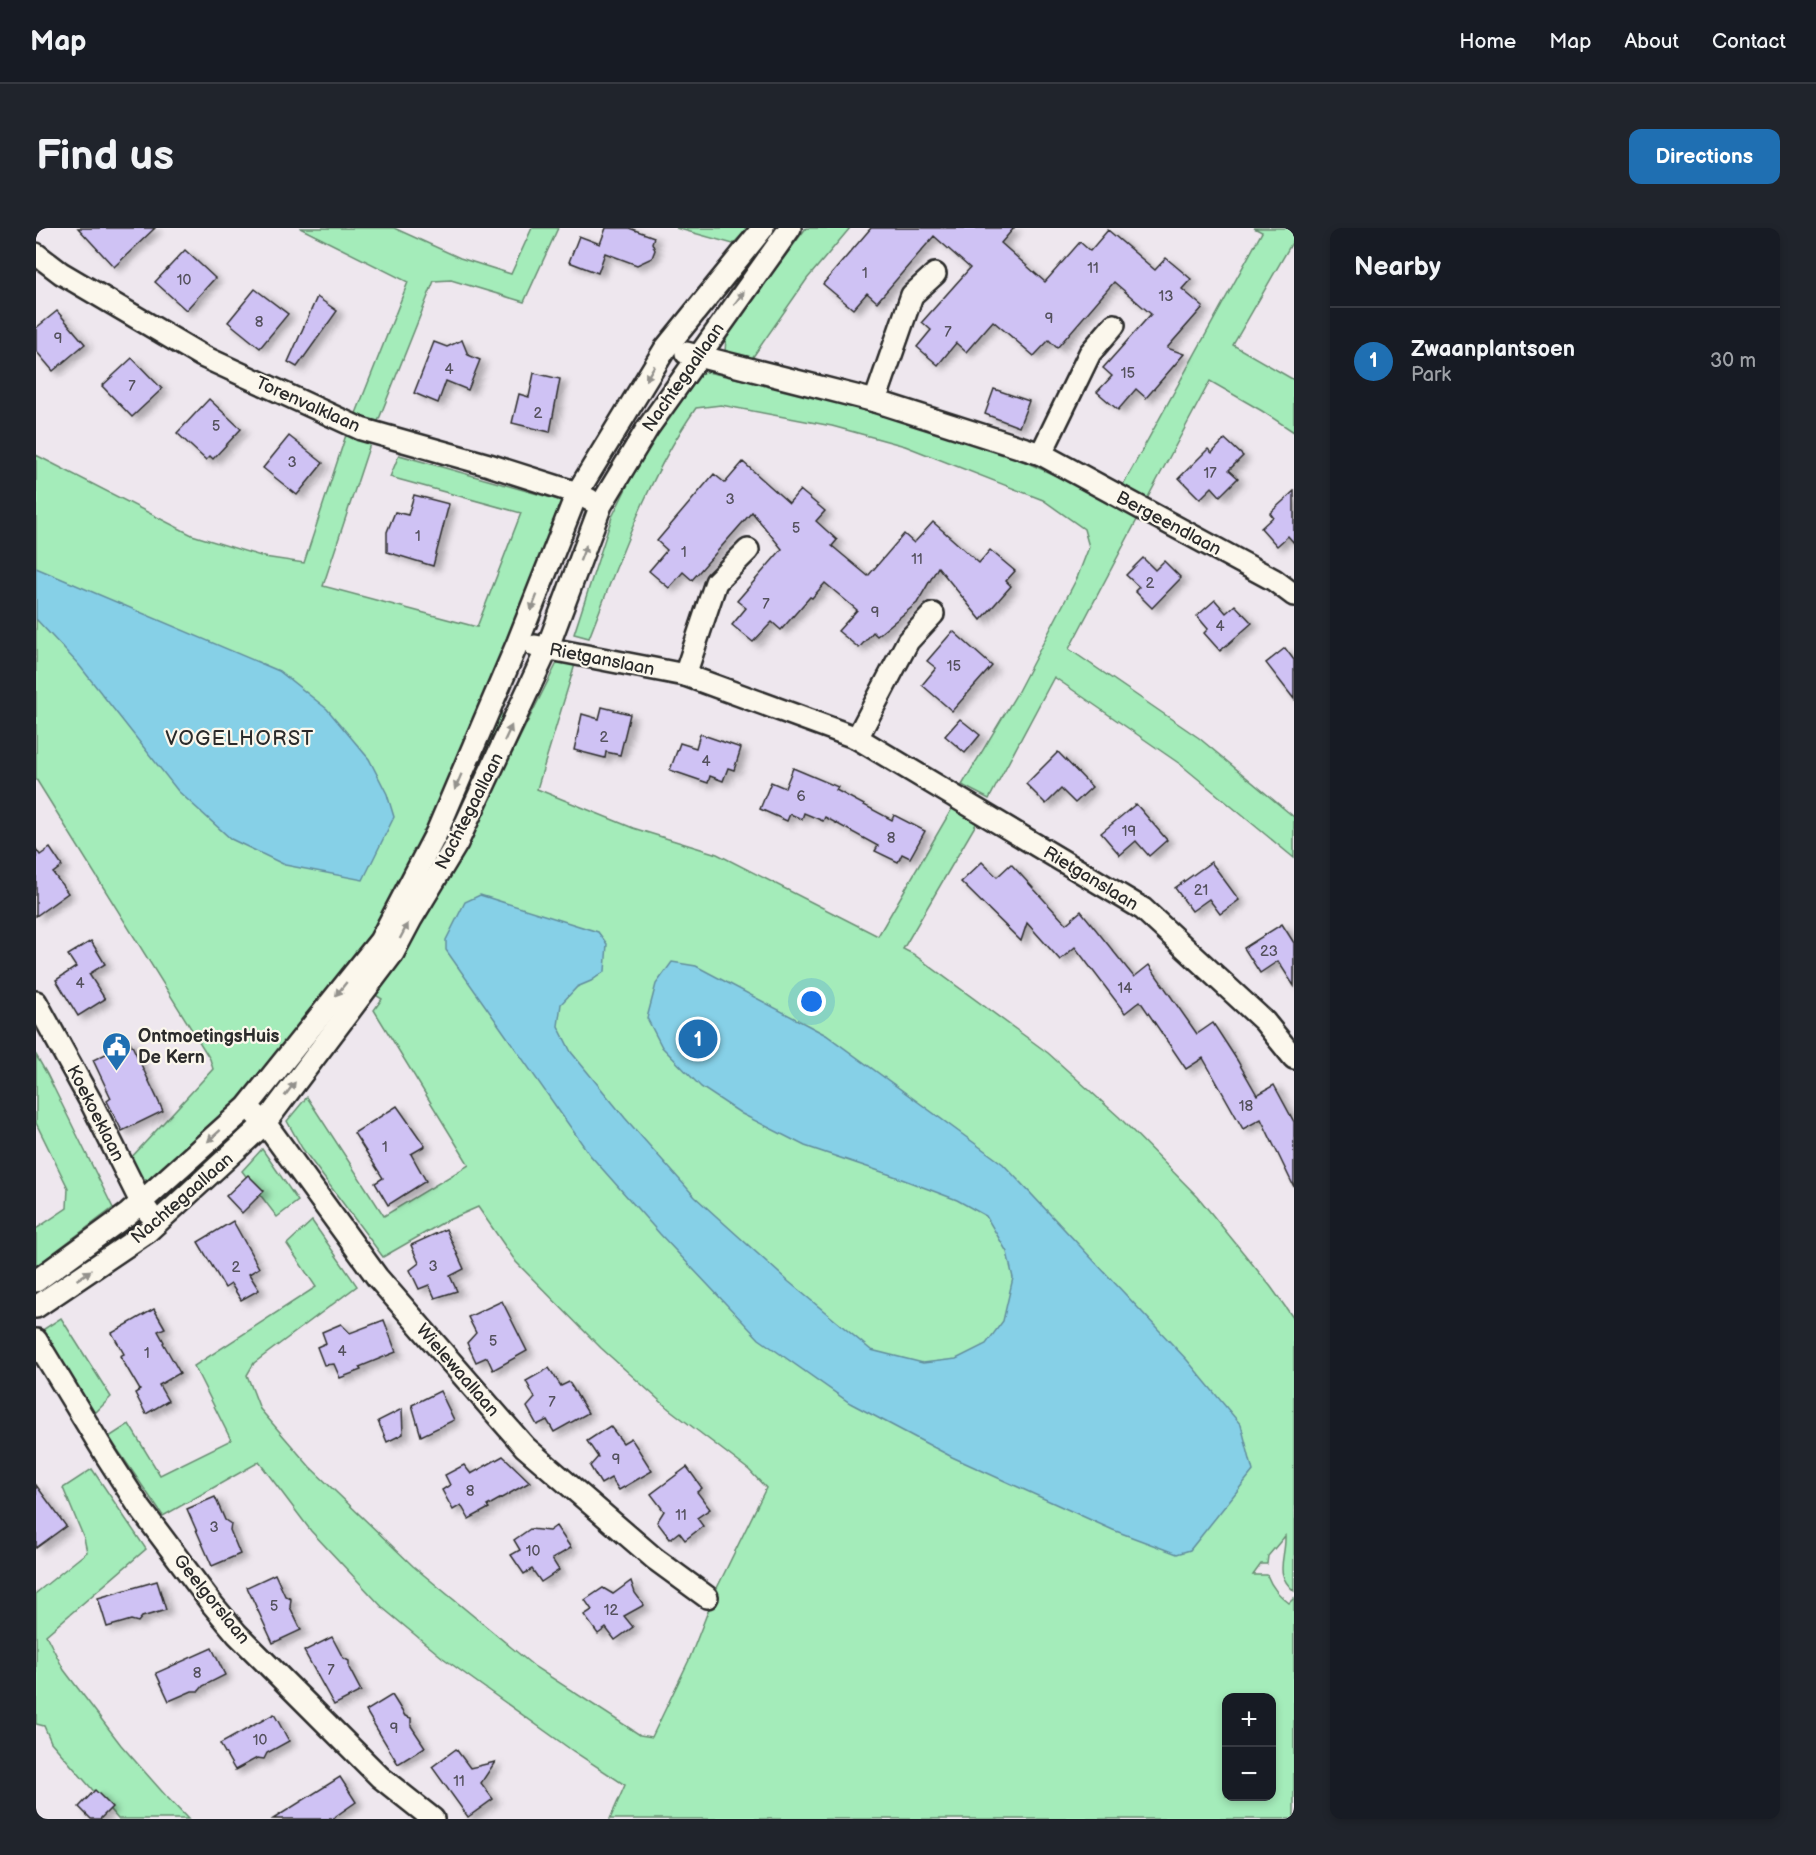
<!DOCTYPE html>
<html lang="en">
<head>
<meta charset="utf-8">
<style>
  body { margin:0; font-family:"Balsamiq Sans",sans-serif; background:#20242c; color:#f1f3f6 }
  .controls { position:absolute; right:18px; bottom:18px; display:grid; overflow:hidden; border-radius:12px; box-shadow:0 3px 9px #0003 }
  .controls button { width:54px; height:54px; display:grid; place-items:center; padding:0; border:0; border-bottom:2px solid #363941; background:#171b24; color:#f1f3f6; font:30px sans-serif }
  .you { position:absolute; left:776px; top:774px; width:21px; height:21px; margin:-15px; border:4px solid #fff; border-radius:50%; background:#1a73e8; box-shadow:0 0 0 9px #1a73e833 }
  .badge { display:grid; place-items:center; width:39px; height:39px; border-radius:50%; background:#1f6fb2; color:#fff; font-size:20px; font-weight:700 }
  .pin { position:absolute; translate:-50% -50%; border:3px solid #fff; box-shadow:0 2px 6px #0006 }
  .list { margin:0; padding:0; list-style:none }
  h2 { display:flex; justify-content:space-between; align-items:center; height:78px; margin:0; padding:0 24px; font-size:26px }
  h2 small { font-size:20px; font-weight:400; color:#9ea1a6 }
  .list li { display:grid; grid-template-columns:39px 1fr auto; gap:18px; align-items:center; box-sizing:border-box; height:108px; padding:0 24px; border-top:2px solid #363941 }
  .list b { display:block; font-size:22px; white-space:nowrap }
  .list p { margin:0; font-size:20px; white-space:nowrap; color:#9ea1a6 }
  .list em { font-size:20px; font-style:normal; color:#9ea1a6 }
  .map { position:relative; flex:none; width:1258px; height:1591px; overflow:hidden; border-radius:12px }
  header { display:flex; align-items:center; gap:36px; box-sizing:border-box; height:84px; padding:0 30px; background:#171b24; border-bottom:2px solid #363941 }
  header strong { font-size:28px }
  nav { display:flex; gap:33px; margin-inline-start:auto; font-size:21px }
  .intro { display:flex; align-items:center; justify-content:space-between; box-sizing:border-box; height:144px; padding:0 36px }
  h1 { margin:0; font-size:42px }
  .button { padding:15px 27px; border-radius:12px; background:#1f6fb2; color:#fff; font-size:21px; font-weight:700 }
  main { display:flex; gap:36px; padding:0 36px }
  aside { flex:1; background:#171b24; border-radius:12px; box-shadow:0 3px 9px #0003 }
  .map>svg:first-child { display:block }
  .green { fill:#a4ecba; stroke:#688c72; stroke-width:1.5; fill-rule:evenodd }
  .water { fill:#86d0e7; stroke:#628e9c; stroke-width:1.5 }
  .building { fill:#cfc2f4; stroke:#2b2b2b; stroke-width:1.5; filter:url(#shadow) }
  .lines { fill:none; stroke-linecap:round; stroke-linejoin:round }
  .street-casing { stroke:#2b2b2b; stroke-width:26 }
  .street { stroke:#fbf7ec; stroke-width:21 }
  .oneway { fill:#93918c }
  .labels { text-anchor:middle; stroke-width:4.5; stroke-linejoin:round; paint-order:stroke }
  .number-label { font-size:15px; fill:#54515d }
  .street-label { font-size:18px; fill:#2b2b2b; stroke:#fbf7ec }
  .poi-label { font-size:18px; font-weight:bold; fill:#2b2b2b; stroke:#fbf7ec; text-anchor:start }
  .neighbourhood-label { font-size:20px; letter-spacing:1.5px; fill:#2b2b2b; stroke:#fbf7ec }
</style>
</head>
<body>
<header>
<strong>Map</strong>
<nav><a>Home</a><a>Map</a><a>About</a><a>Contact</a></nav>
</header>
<div class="intro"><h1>Find us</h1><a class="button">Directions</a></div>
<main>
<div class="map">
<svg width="1258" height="1591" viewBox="0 0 1258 1591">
  <defs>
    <filter id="shadow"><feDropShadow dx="6" dy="4" stdDeviation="3" flood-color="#0004"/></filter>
  </defs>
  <rect width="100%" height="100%" fill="#eee7ee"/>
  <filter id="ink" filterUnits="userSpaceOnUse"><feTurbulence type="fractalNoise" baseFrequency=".0167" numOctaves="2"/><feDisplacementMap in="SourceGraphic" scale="12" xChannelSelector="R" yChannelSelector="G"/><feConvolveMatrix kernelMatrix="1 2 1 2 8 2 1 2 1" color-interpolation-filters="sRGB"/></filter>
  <g filter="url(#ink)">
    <!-- green -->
    <g class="green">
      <polygon points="264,0 358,0 424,30 475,46 496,0 522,0 488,74 415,52 398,53 341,196 319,188 372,54"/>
      <polygon points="640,0 712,0 697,16"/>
      <polygon points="770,0 814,0 771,51 714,133 689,125 690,108"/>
      <polygon points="1218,0 1258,0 1258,11 1197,117 1258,152 1258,204 1226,183 1174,153 1111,271 1087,257 1226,4"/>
      <path d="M671,144l167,36 114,37 110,50 40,23 -69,131 130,89 95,79v41l-114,-94 -126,-87 -65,122 -27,-14 54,-90 61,-117 12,-31 -5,-18 -41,-29 -138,-54 -73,-20 -111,-21 -25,3c-49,70 -76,151 -107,230l-15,-4 38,-117 28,-57 53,-86z"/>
      <path d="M310,207l24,9 -47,142 154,41 44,-114 -131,-36 9,-22 167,47 -74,180 21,69 47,-94 16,4 -39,128 96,39 84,26 161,82 76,-131 25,14 -76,130 10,5 135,99 71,64 79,80 73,90 23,32v272c-21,-18 -8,-32 -9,-55l-17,20 -1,8h-6l-8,11h14c5,13 12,20 22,28l5,-5v221h-684l15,-34 -52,-34 -130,-93 -59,-49 -73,-78 -52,-69 -96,54 -54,-79 20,-13 31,51 71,-35 -37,-74 122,-79 -29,-43 25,-23 45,65 -103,77 -7,12 13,34 50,58 103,99 122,101 105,68 12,2 37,-77 28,-72 49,-100 -17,-18 -80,-61 -68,-61 -85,-86 -38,-55 -34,15 -61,35 -81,-109 -15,-27 20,-24 77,119 85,-51 -95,-155 8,-11 -39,-25 -102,128 -93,80 -13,-12 -5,-11 83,-90 -3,-10 -174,-280v-324l156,80 72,22 40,6zM1190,1470h46v98h-46z"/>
      <polygon points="0,827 11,846 77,980 0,1038 0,1001 31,980 32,960 0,895"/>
      <polygon points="226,921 262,973 241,989 206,943"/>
      <polygon points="25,1090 75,1169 58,1186 5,1103"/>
      <polygon points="56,1241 110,1321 10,1407 28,1442 85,1517 130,1568 152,1591 82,1591 15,1514 8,1498 0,1496 0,1365 51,1324 48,1310 27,1260"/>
    </g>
    <!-- water -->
    <g class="water">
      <polygon points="0,340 243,443 291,481 333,531 351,566 358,589 327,652 249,637 195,611 142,563 43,437 0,391"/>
      <polygon points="444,667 562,704 571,716 569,743 555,753 541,759 525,776 522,798 535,824 589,890 659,969 753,1054 835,1122 887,1135 920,1131 950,1116 967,1093 977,1050 971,1024 950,988 921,972 855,947 769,918 706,886 665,859 626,819 611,790 620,756 636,734 660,738 790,807 967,936 1151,1132 1205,1197 1217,1243 1154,1322 1141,1326 1077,1302 916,1229 814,1175 723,1111 624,1006 554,927 410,722 410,712 429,674"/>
    </g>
    <!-- building -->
    <g class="building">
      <polygon points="42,0 119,0 78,39"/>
      <polygon points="570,0 593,0 618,9 616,15 619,22 616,30 601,37 569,25 562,45 533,34 543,8 564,16"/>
      <polygon points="835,0 978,0 965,15 1009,54 1044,14 1054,23 1072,2 1119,42 1130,30 1155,51 1146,61 1167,79 1131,120 1148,126 1110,170 1100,161 1082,182 1061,164 1076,148 1067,140 1115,86 1078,54 1021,120 1013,112 998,128 957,93 930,124 920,115 902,137 881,119 895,102 886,94 934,40 898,8 841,74 831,65 817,81 787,56"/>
      <polygon points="149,22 179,50 150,82 119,54"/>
      <polygon points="219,61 252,86 224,120 192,94"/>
      <polygon points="281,69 301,83 261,139 252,134"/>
      <polygon points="21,83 49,116 17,143 0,123 0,100"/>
      <polygon points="426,112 432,127 444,132 432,162 410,153 402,175 378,165 398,114 411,119"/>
      <polygon points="96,130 126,161 96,189 66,158"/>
      <polygon points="498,145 524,151 514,204 476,195 483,166 493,169"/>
      <polygon points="958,161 993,173 983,199 949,186"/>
      <polygon points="173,171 205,201 177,231 174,228 170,232 141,205"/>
      <polygon points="253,208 287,235 261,267 227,240"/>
      <polygon points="1189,211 1207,228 1193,242 1202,250 1184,268 1176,259 1164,271 1143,250 1172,221 1176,225"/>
      <polygon points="707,234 753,275 764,262 789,283 780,293 801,312 796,318 832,348 868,306 878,315 897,294 943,335 954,322 979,343 970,353 975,358 945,392 902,339 881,375 841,408 837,404 823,420 802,403 821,382 789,355 776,370 774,369 745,402 736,394 717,414 696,397 710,380 701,373 746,321 716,284 656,352 647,344 633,360 613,343 631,322 621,313 678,246 689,255"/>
      <polygon points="1258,263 1258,315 1252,308 1241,318 1225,300 1237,289 1234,285"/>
      <polygon points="378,267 413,276 397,338 351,324 351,304 359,284 372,287"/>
      <polygon points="1107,330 1119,342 1128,333 1145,350 1116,380 1099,363 1103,359 1090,347"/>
      <polygon points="1179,372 1190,385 1199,377 1216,395 1184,423 1168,405 1172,401 1161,388"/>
      <polygon points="917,403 956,438 916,483 886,457 900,440 891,433"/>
      <polygon points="1249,420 1258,432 1258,471 1230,435"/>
      <polygon points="566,479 594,486 584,527 570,524 569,530 538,522 546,486 563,491"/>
      <polygon points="924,491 944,507 929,525 909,508"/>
      <polygon points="664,506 705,520 698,542 692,540 687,553 674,548 672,555 634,542 644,515 660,520"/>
      <polygon points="1022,524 1056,559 1039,575 1025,561 1010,576 990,556"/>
      <polygon points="757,540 802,559 800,562 856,592 858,587 889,603 874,630 866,626 862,634 839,623 842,618 789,589 787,593 768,585 766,591 754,586 751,593 724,581 735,554 749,560"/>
      <polygon points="1100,576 1131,612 1113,628 1100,613 1084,627 1065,605"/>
      <polygon points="14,620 26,638 17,645 32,665 0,688 0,621 4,627"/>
      <polygon points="946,634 961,649 975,636 1030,696 1045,683 1098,749 1113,737 1161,806 1177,795 1201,832 1221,867 1238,857 1258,894 1258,959 1225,891 1207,901 1167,830 1150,841 1104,773 1089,785 1039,719 1024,732 991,695 985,713 925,654"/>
      <polygon points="1175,634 1203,672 1184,686 1173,671 1156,683 1139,660"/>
      <polygon points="1246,696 1258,715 1258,758 1242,733 1224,745 1208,720"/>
      <polygon points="55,713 69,736 53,746 69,771 42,788 20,752 40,739 32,727"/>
      <polygon points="93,811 127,883 86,903 71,873 75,870 57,832 74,824 73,820"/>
      <polygon points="361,878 389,918 375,926 390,953 352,977 339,955 347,950 318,905"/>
      <polygon points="212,947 228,963 206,985 190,968"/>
      <polygon points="197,993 223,1040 213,1046 223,1062 205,1072 195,1056 189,1060 162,1014"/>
      <polygon points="410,1001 428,1041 414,1048 421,1063 399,1070 393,1057 383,1061 374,1042 383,1035 375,1017"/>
      <polygon points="466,1073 491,1123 457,1142 451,1129 440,1134 431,1115 440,1105 432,1089"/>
      <polygon points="118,1081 129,1100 122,1103 128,1114 127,1115 144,1145 123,1157 132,1173 110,1186 99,1165 104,1162 84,1128 88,1126 76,1105"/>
      <polygon points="348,1092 360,1124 323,1139 325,1142 304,1150 298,1136 288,1137 281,1119 290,1115 286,1104 305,1096 314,1105"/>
      <polygon points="513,1140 525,1158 533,1154 552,1185 518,1204 511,1192 501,1197 491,1179 499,1170 490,1153"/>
      <polygon points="404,1163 418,1192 385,1208 376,1177"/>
      <polygon points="366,1181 367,1206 351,1214 342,1193"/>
      <polygon points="574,1198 587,1215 595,1210 616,1243 583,1262 575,1250 565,1256 554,1238 562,1229 551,1213"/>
      <polygon points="467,1228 494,1254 451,1278 453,1280 433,1291 425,1277 417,1282 406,1262 414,1257 409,1247 428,1237 435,1246"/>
      <polygon points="651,1239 666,1260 661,1264 674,1281 661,1290 667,1298 649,1312 643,1304 634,1311 621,1294 628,1283 615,1266"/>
      <polygon points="0,1257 30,1298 0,1320"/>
      <polygon points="179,1269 189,1292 195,1296 194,1302 204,1326 176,1338 151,1281"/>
      <polygon points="520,1298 535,1320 516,1331 523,1342 505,1354 496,1341 488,1346 475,1327 484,1322 478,1312 494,1301 513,1303"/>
      <polygon points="239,1346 249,1368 255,1371 254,1379 265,1402 237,1415 211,1359"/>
      <polygon points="121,1353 130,1382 106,1389 102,1394 95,1392 71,1399 62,1370"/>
      <polygon points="595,1353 599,1365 608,1377 588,1388 597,1399 579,1412 570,1400 562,1406 548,1387 556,1382 549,1372 567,1360 577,1366"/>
      <polygon points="296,1409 307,1430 313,1433 313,1440 325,1463 298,1477 268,1423"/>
      <polygon points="176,1420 189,1447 167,1458 163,1463 156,1463 133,1473 120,1445"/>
      <polygon points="356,1467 369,1488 375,1490 375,1498 389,1519 362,1536 330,1483"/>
      <polygon points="238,1486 253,1513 231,1525 228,1531 221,1530 199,1542 184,1516"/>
      <polygon points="420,1521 434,1540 459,1534 445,1555 457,1571 432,1589 396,1539"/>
      <polygon points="304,1549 320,1574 300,1588 298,1591 237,1591"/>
      <polygon points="59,1562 76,1579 64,1591 55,1591 43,1579"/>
    </g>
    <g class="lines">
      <defs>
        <g id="street">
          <polyline points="0,26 25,45 166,128 325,201 453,237 541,265 554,272"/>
          <polyline points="650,125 839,173 1005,226 1238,352 1258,367"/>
          <polyline points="839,173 876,67 899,46"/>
          <polyline points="1005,226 1054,125 1078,97"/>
          <polyline points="499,418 649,447 821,510 1107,681 1228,793 1258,830"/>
          <polyline points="649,447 680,354 712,322"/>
          <polyline points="821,510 872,413 897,386"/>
          <polyline points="0,774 55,874 105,974 113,985"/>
          <polyline points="219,886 229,895 341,1049 489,1219 619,1331 671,1369"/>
          <polyline points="0,1053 92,986 211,879 344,713 401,604 482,414 541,265 629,121 727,0"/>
          <polyline points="0,1079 111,1004 229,895 357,725 375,691 421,615 511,421 565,277 611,201 754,0"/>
          <polyline points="0,1112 70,1227 104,1280 176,1376 201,1406 344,1549 397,1591"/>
        </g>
      </defs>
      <!-- street casing -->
      <use href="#street" class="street-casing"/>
      <!-- street -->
      <use href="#street" class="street"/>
    </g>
    <!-- one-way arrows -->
    <defs><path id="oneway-solid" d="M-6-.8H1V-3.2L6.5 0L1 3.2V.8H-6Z" transform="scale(1.5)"/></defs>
    <g class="oneway">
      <use href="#oneway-solid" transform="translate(703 70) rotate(-54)"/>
      <use href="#oneway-solid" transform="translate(614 145) rotate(121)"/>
      <use href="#oneway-solid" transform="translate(547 325) rotate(-69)"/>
      <use href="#oneway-solid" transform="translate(498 375) rotate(111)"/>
      <use href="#oneway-solid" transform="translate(472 505) rotate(-65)"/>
      <use href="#oneway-solid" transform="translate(422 554) rotate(113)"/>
      <use href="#oneway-solid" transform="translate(368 703) rotate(-62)"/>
      <use href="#oneway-solid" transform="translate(305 761) rotate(129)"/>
      <use href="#oneway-solid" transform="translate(254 861) rotate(-53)"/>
      <use href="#oneway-solid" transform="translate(178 908) rotate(138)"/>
      <use href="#oneway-solid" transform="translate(48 1047) rotate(-34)"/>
    </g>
  </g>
  <!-- icons -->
  <defs>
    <symbol id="civic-pin" viewBox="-11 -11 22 30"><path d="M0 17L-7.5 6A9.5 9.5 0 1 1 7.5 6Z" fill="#1f6fb2" stroke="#fbf7ec"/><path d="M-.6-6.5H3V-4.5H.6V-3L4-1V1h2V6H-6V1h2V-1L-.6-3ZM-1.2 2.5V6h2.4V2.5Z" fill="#fff"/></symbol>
  </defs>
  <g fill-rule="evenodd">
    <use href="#civic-pin" x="64" y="802" width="33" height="45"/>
  </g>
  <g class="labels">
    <!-- number labels -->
    <g class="number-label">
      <text x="1057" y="45">11</text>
      <text x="829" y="50">1</text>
      <text x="148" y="57">10</text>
      <text x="1130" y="73">13</text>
      <text x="1013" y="95">9</text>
      <text x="223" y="99">8</text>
      <text x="912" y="109">7</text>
      <text x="22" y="115">9</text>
      <text x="413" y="146">4</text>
      <text x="1092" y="150">15</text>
      <text x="96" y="163">7</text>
      <text x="502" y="190">2</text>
      <text x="180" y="203">5</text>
      <text x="256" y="239">3</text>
      <text x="1174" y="250">17</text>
      <text x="694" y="276">3</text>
      <text x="760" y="305">5</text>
      <text x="382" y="313">1</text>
      <text x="648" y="329">1</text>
      <text x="881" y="336">11</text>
      <text x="1114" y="360">2</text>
      <text x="730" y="381">7</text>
      <text x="839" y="389">9</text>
      <text x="1184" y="403">4</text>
      <text x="918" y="443">15</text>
      <text x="568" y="514">2</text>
      <text x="670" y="538">4</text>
      <text x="765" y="573">6</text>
      <text x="1093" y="608">19</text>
      <text x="855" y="615">8</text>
      <text x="1165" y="667">21</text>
      <text x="1233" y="728">23</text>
      <text x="44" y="760">4</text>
      <text x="1089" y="765">14</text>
      <text x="1210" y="883">18</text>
      <text x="349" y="924">1</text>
      <text x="397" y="1043">3</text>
      <text x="200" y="1044">2</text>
      <text x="457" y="1118">5</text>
      <text x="306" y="1128">4</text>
      <text x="111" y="1130">1</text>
      <text x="516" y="1179">7</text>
      <text x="580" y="1236">9</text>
      <text x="434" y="1268">8</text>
      <text x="645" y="1292">11</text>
      <text x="178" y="1304">3</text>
      <text x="497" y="1328">10</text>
      <text x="238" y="1383">5</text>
      <text x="575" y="1387">12</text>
      <text x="295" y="1447">7</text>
      <text x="161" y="1450">8</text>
      <text x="358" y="1505">9</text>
      <text x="224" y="1517">10</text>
      <text x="423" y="1558">11</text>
    </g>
    <!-- street labels -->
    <g class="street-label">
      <text transform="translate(647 149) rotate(-55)" y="6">Nachtegaallaan</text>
      <text transform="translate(272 176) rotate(24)" y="6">Torenvalklaan</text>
      <text transform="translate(1133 295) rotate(28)" y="6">Bergeendlaan</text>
      <text transform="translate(566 431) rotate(11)" y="6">Rietganslaan</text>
      <text transform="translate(433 583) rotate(-63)" y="6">Nachtegaallaan</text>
      <text transform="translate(1055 650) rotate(31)" y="6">Rietganslaan</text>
      <text transform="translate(60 885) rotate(63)" y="6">Koekoeklaan</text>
      <text transform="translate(146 970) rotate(-41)" y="6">Nachtegaallaan</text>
      <text transform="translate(422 1142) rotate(49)" y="6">Wielewaallaan</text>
      <text transform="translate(176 1371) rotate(51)" y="6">Geelgorslaan</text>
    </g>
    <!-- poi labels -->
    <g class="poi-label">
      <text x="102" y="814">OntmoetingsHuis<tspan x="102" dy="21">De Kern</tspan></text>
    </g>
    <!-- neighbourhood labels -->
    <g class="neighbourhood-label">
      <text x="204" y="517">VOGELHORST</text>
    </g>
  </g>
</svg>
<div class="controls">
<button>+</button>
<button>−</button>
</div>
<div class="you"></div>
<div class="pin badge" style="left:662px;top:811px">1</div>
</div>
<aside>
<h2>Nearby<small></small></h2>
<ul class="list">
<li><span class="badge">1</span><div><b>Zwaanplantsoen</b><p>Park</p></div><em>30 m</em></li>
</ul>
</aside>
</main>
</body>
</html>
